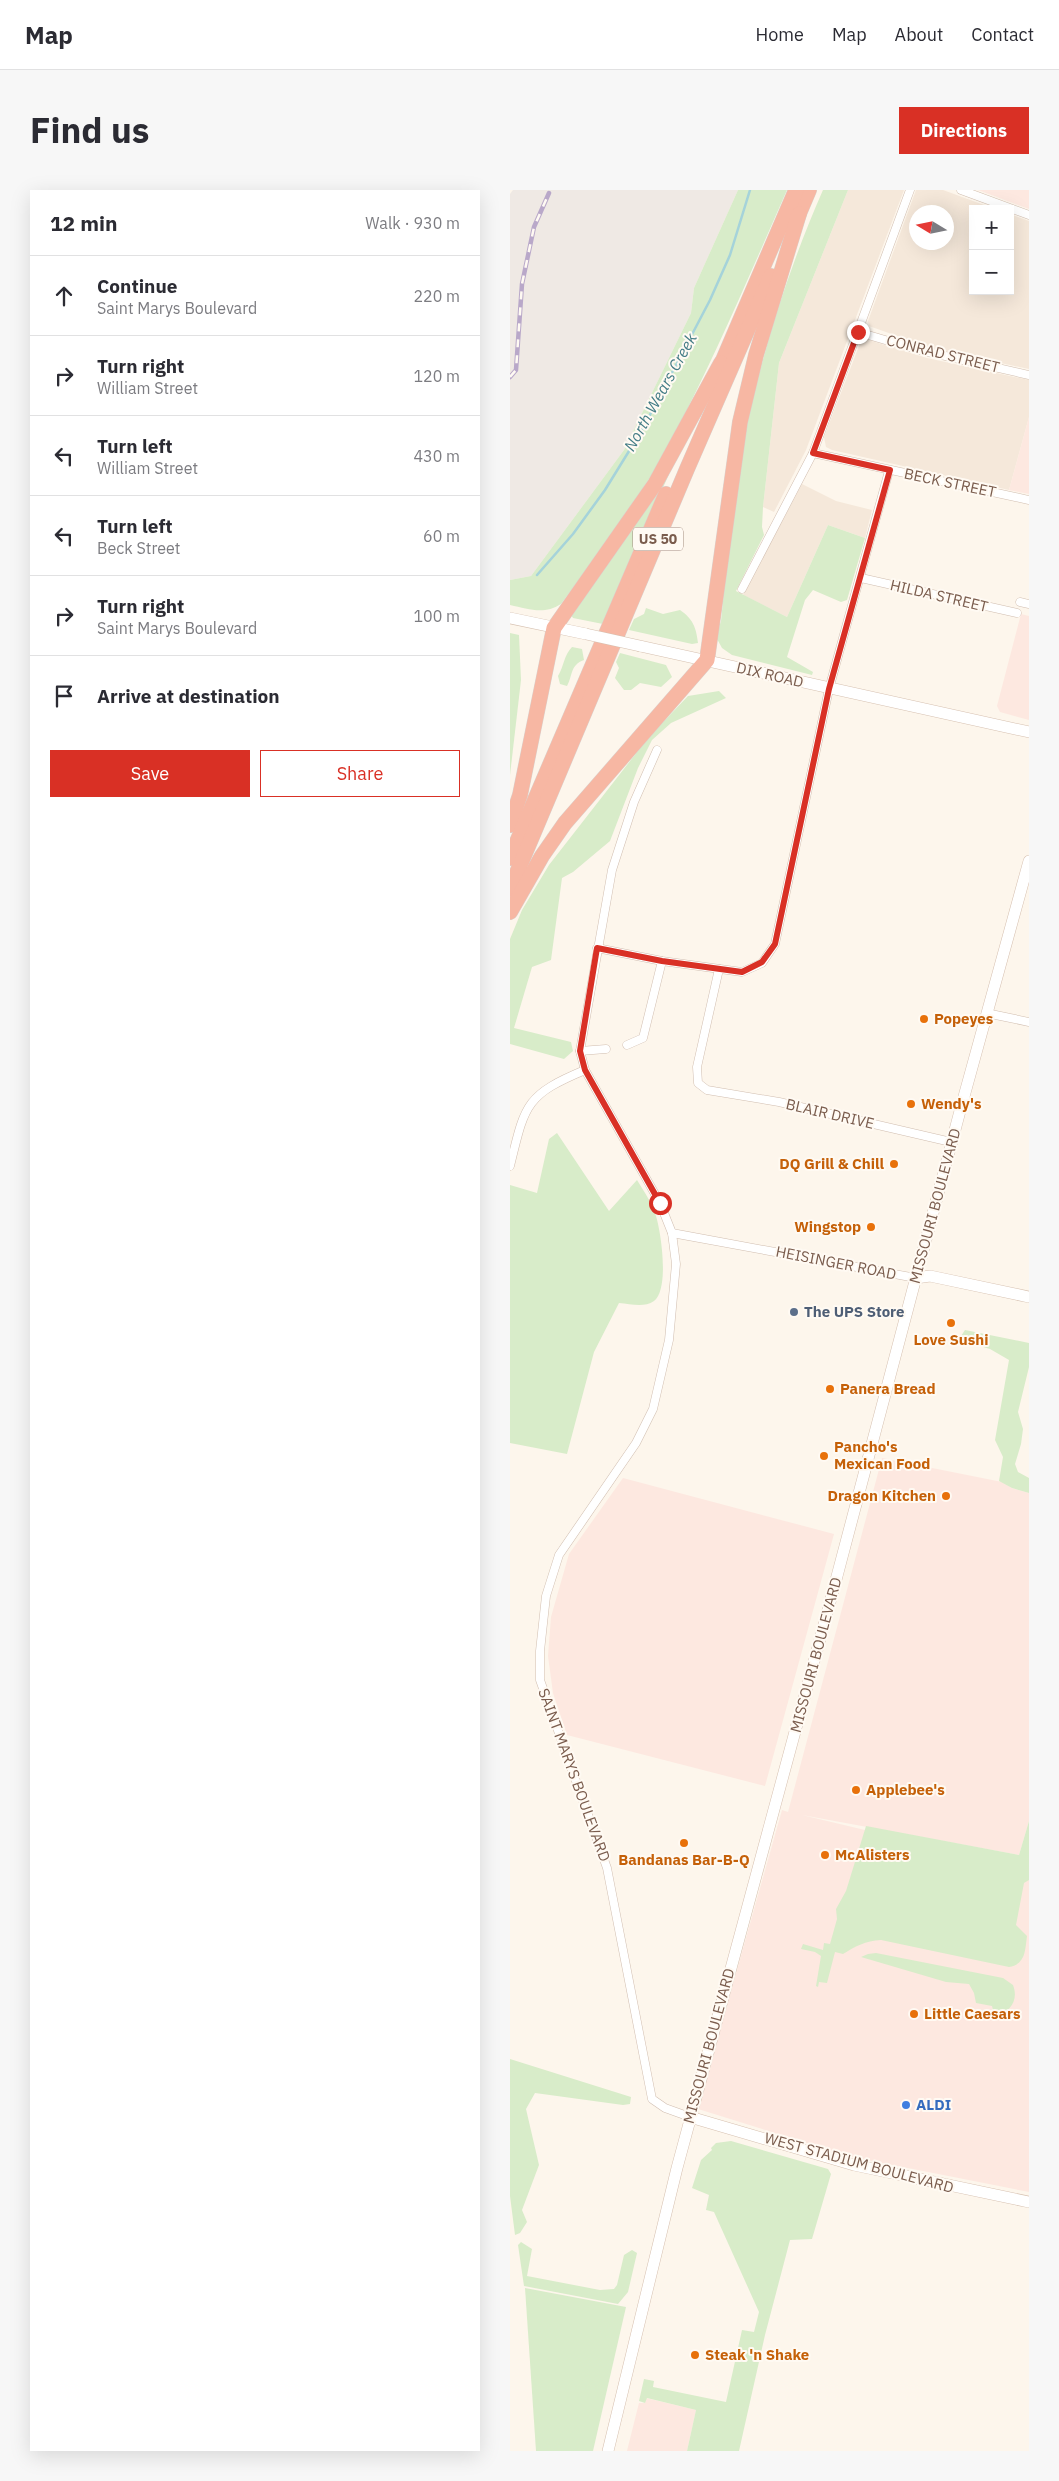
<!DOCTYPE html>
<html lang="en">
<head>
<meta charset="utf-8">
<style>
  body { margin:0; font-family:"IBM Plex Sans",sans-serif; background:#f7f7f7; color:#2b2b33 }
  .controls { position:absolute; right:15px; top:15px; display:grid; overflow:hidden; border-radius:0px; box-shadow:0 5px 20px #0002 }
  .controls button { width:45px; height:45px; display:grid; place-items:center; padding:0; border:0; border-bottom:1px solid #e1e1e2; background:#fff; color:#2b2b33; font:25px sans-serif }
  .compass { position:absolute; left:399px; top:15px; width:45px; height:45px; border-radius:50%; background:#fff; box-shadow:0 5px 20px #0002; rotate:280deg }
  .stop { position:absolute; width:15px; height:15px; margin:-11px; border:4px solid #d93025; border-radius:50%; background:#fff }
  .stop.end { background:#d93025; border-color:#fff; box-shadow:0 1px 5px #0008 }
  .list { margin:0; padding:0; list-style:none }
  h2 { display:flex; justify-content:space-between; align-items:center; height:65px; margin:0; padding:0 20px; font-size:21px }
  h2 small { font-size:16px; font-weight:400; color:#7c7c81 }
  .list li { display:grid; grid-template-columns:32px 1fr auto; gap:15px; align-items:center; box-sizing:border-box; height:80px; padding:0 20px; border-top:1px solid #e1e1e2 }
  .list b { display:block; font-size:19px; white-space:nowrap }
  .list p { margin:0; font-size:16px; white-space:nowrap; color:#7c7c81 }
  .list em { font-size:16px; font-style:normal; color:#7c7c81 }
  .actions { display:flex; gap:10px; padding:15px 20px }
  .actions a { flex:1; padding:11px 0; border:1px solid #d93025; border-radius:0px; text-align:center; font-size:18px; color:#d93025 }
  .actions .main { background:#d93025; color:#fff }
  .icon { flex:none; width:28px; height:28px; fill:none; stroke:currentColor; stroke-width:2; stroke-linecap:round; stroke-linejoin:round }
  .map { position:relative; flex:none; width:519px; height:2261px; overflow:hidden; border-radius:0px }
  header { display:flex; align-items:center; gap:30px; box-sizing:border-box; height:70px; padding:0 25px; background:#fff; border-bottom:1px solid #e1e1e2 }
  header strong { font-size:24px }
  nav { display:flex; gap:28px; margin-inline-start:auto; font-size:18px }
  .intro { display:flex; align-items:center; justify-content:space-between; box-sizing:border-box; height:120px; padding:0 30px }
  h1 { margin:0; font-size:35px }
  .button { padding:12px 22px; border-radius:0px; background:#d93025; color:#fff; font-size:18px; font-weight:700 }
  main { display:flex; gap:30px; padding:0 30px }
  aside { flex:1; background:#fff; border-radius:0px; box-shadow:0 5px 20px #0002 }
  .map>svg:first-child { display:block }
  .residential { fill:#f5e8da; fill-rule:evenodd }
  .commercial { fill:#fde8e0 }
  .industrial { fill:#efe9e4 }
  .green { fill:#d8ecc9 }
  .lines { fill:none; stroke-linecap:round; stroke-linejoin:round }
  .stream { stroke:#a5d3da; stroke-width:2.5 }
  .street-casing { stroke:#d1beb0; stroke-width:9 }
  .secondary-casing { stroke:#d6c0b0; stroke-width:12 }
  .highway-casing { stroke:#dad1cd; stroke-width:16 }
  .street { stroke:#fff; stroke-width:8 }
  .secondary { stroke:#fff; stroke-width:11 }
  .highway { stroke:#f7b7a3; stroke-width:15 }
  .rail-casing { stroke:#b9a8c9; stroke-width:4.5 }
  .rail { stroke:#fffaf3; stroke-width:2.5; stroke-dasharray:8; stroke-linecap:butt }
  .secondary-bridge-casing { stroke:#d6c0b0; stroke-width:12; stroke-linecap:butt }
  .secondary-bridge { stroke:#fff; stroke-width:11 }
  .route { stroke:#d93025; stroke-width:6 }
  .food-dot { fill:#e8710a; stroke:#fffaf3; stroke-width:2 }
  .service-dot { fill:#5c6f8a; stroke:#fffaf3; stroke-width:2 }
  .shop-dot { fill:#3f7fe0; stroke:#fffaf3; stroke-width:2 }
  .labels { text-anchor:middle; stroke-width:4; stroke-linejoin:round; paint-order:stroke }
  .shield { fill:#fffaf3; stroke:#a28b7f; stroke-width:1 }
  .shield-label { font-size:14px; font-weight:bold; fill:#7a5c4d }
  .street-label { font-size:15px; fill:#7a5c4d; stroke:#fffaf3 }
  .food-label { font-size:15px; font-weight:bold; fill:#c56008; stroke:#fffaf3; text-anchor:start }
  .service-label { font-size:15px; font-weight:bold; fill:#4e5e75; stroke:#fffaf3; text-anchor:start }
  .shop-label { font-size:15px; font-weight:bold; fill:#366cbe; stroke:#fffaf3; text-anchor:start }
  .water-label { font-size:16px; font-style:italic; fill:#437c86; stroke:#fffaf3 }
</style>
</head>
<body>
<header>
<strong>Map</strong>
<nav><a>Home</a><a>Map</a><a>About</a><a>Contact</a></nav>
</header>
<div class="intro"><h1>Find us</h1><a class="button">Directions</a></div>
<main>
<aside>
<h2>12 min<small>Walk · 930 m</small></h2>
<ul class="list">
<li><svg class="icon" aria-label="ahead" viewBox="0 0 24 24"><path d="M12 20V5M6 11l6-6 6 6"/></svg><div><b>Continue</b><p>Saint Marys Boulevard</p></div><em>220 m</em></li>
<li><svg class="icon" aria-label="right" viewBox="0 0 24 24"><path d="M7 20v-9h11M14 6l5 5-5 5"/></svg><div><b>Turn right</b><p>William Street</p></div><em>120 m</em></li>
<li><svg class="icon" aria-label="left" viewBox="0 0 24 24"><path d="M17 20v-9H6M10 6l-5 5 5 5"/></svg><div><b>Turn left</b><p>William Street</p></div><em>430 m</em></li>
<li><svg class="icon" aria-label="left" viewBox="0 0 24 24"><path d="M17 20v-9H6M10 6l-5 5 5 5"/></svg><div><b>Turn left</b><p>Beck Street</p></div><em>60 m</em></li>
<li><svg class="icon" aria-label="right" viewBox="0 0 24 24"><path d="M7 20v-9h11M14 6l5 5-5 5"/></svg><div><b>Turn right</b><p>Saint Marys Boulevard</p></div><em>100 m</em></li>
<li><svg class="icon" aria-label="arrive" viewBox="0 0 24 24"><path d="M6 21V4h12l-3 4 3 4H6"/></svg><div><b>Arrive at destination</b></div></li>
</ul>
<div class="actions"><a class="main">Save</a><a>Share</a></div>
</aside>
<div class="map">
<svg width="519" height="2261" viewBox="0 0 519 2261">
  <rect width="100%" height="100%" fill="#fdf6ec"/>
  <!-- residential -->
  <g class="residential">
    <polygon points="338,0 394,0 296,260 264,322 253,317 269,173"/>
    <path d="M406,0h27l52,19h-22v82h37v-77l19,7v148l-98,-21 -62,-22 -1,-5zM437,22v30h-30v-30z"/>
    <polygon points="352,148 417,168 519,190 519,227 499,300 322,260 316,257 314,247"/>
    <polygon points="292,294 326,311 362,320 355,348 318,335 277,427 233,405"/>
  </g>
  <!-- commercial -->
  <g class="commercial">
    <polygon points="468,0 519,0 519,19"/>
    <polygon points="519,227 519,304 499,300"/>
    <polygon points="511,424 519,426 519,530 490,522 487,516"/>
    <polygon points="372,1268 492,1292 502,1298 519,1303 519,1631 509,1665 292,1625 519,1679 519,2002 342,1967 188,1919 272,1620 278,1622"/>
    <polygon points="113,1288 324,1344 255,1596 57,1545 43,1503 38,1466 41,1427 59,1364"/>
    <polygon points="136,2208 186,2220 177,2261 117,2261 129,2213 135,2213"/>
  </g>
  <!-- industrial -->
  <polygon class="industrial" points="3,0 228,0 184,98 181,123 114,260 21,386 0,390 0,4"/>
  <!-- green -->
  <g class="green">
    <path d="M228,0h49c-37,84 -73,169 -116,251 -31,58 -71,110 -110,163 -17,11 -32,5 -51,1v-25l21,-4 93,-126 67,-137 3,-25z"/>
    <path d="M313,0h25l-69,173 -16,144 -1,20 2,8 -28,56 51,26 41,-92 37,13 -18,62 -6,2 -28,-12 -8,10 -18,57 26,15 -1,3 -80,-20 -10,-7 -6,-11 5,-16c6,-60 12,-122 23,-181 17,-86 44,-170 79,-250z"/>
    <polygon points="159,284 93,434 63,428 61,425"/>
    <path d="M136,418l17,6 17,-4c13,9 16,17 18,33l-6,1 -63,-14 5,-11 10,-5z"/>
    <polygon points="0,443 9,445 11,490 0,585"/>
    <path d="M62,457l10,2 2,11c-14,5 -11,15 -17,26l-7,-2 -2,-8c6,-10 6,-21 14,-29z"/>
    <polygon points="110,463 156,475 162,487 151,497 130,493 121,500 114,500 105,488 109,478 106,472"/>
    <polygon points="209,501 216,508 161,533 142,550 128,578 100,651 63,682 52,688 41,770 22,777 4,838 61,852 63,861 54,869 0,854 0,749 12,720 39,675 138,548 178,506"/>
    <path d="M47,943l52,78 28,-31c6,10 13,20 17,30 7,17 16,79 0,91 -10,7 -23,3 -35,2l-25,49 -27,102 -57,-11v-258l27,8 12,-54z"/>
    <polygon points="455,1140 519,1153 519,1177 508,1222 513,1239 511,1254 505,1274 508,1282 519,1288 519,1303 502,1298 489,1291 493,1267 485,1250 499,1170 480,1159 456,1152 451,1146"/>
    <path d="M519,1631v59l-5,3 -8,42 11,11c-2,14 -1,28 -18,31l-128,-27c-16,1 -25,6 -38,14l-8,-2 -8,31 -8,-1 -1,5 -2,-1 5,-30 -6,-4 -14,-3 2,-5 20,6 1,-7 6,1 7,-25 -1,-10 10,-18 20,-65 153,29z"/>
    <path d="M366,1763l127,25 10,7c6,16 -3,26 -18,33l-3,-12 -16,-3 -2,-10 -5,-9 -23,-2 -85,-25 7,-3z"/>
    <polygon points="0,1869 121,1907 120,1914 113,1915 25,1903 16,1919 29,1975 12,2020 17,2032 10,2043 5,2045 0,2006"/>
    <polygon points="221,1951 318,1979 321,1984 302,2049 280,2050 255,2145 229,2261 177,2261 186,2220 137,2208 135,2213 129,2211 134,2189 144,2191 143,2197 216,2212 232,2140 244,2142 249,2122 204,2022 196,2020 199,2005 182,1998 191,1970 202,1960 201,1958 206,1953"/>
    <polygon points="11,2052 22,2059 17,2086 90,2100 104,2099 107,2095 114,2065 122,2060 127,2063 118,2102 108,2114 14,2096 8,2055"/>
    <polygon points="15,2098 116,2117 83,2261 26,2261"/>
  </g>
  <g class="lines">
    <!-- stream -->
    <polyline class="stream" points="27,385 63,344 95,300 132,240 200,110 220,65 240,0"/>
    <defs>
      <g id="street">
        <polyline points="451,0 519,25"/>
        <polyline points="348,142 409,160 519,185"/>
        <polyline points="303,263 519,310"/>
        <polyline points="351,388 507,423"/>
        <polyline points="232,399 303,263 400,0"/>
        <polyline points="510,412 519,414"/>
        <polyline points="147,560 124,612 102,680 70,861 75,880 150,1013 162,1043 166,1074 159,1150 143,1219 126,1253 49,1365 36,1406 30,1461 30,1490 97,1678 142,1909 155,1918 180,1927"/>
        <polyline points="87,758 152,771 232,782 252,773 265,754 319,499 379,281"/>
        <polyline points="209,779 187,877 188,893 197,900 269,912 441,952"/>
        <polyline points="476,823 519,832"/>
        <polyline points="117,855 133,848 152,771"/>
        <polyline points="70,861 96,859"/>
        <path d="M0,976c15,-61 15,-71 75,-96"/>
        <polyline points="162,1043 406,1088"/>
      </g>
      <g id="secondary">
        <polyline points="0,428 76,444"/>
        <polyline points="130,456 519,542"/>
        <polyline points="406,1088 420,1086 519,1107"/>
        <polyline points="180,1927 344,1975 519,2012"/>
        <polyline points="98,2261 167,1978 326,1390 450,921 519,671"/>
      </g>
      <g id="highway">
        <polyline points="285,33 299,0"/>
        <polyline points="208,182 286,0"/>
        <polyline points="0,635 10,605 44,438 145,294 211,173"/>
        <polyline points="0,668 156,304"/>
        <polyline points="0,699 177,279 261,86"/>
        <polyline points="0,722 32,666 55,633 197,470 230,232 246,165 289,24"/>
      </g>
    </defs>
    <!-- street casing -->
    <use href="#street" class="street-casing"/>
    <!-- secondary casing -->
    <use href="#secondary" class="secondary-casing"/>
    <!-- highway casing -->
    <use href="#highway" class="highway-casing"/>
    <!-- street -->
    <use href="#street" class="street"/>
    <!-- secondary -->
    <use href="#secondary" class="secondary"/>
    <!-- highway -->
    <use href="#highway" class="highway"/>
    <defs>
      <polyline id="rail" points="0,187 6,180 12,94 24,37 39,3"/>
    </defs>
    <!-- rail casing -->
    <use href="#rail" class="rail-casing"/>
    <!-- rail -->
    <use href="#rail" class="rail"/>
    <defs>
      <polyline id="secondary-bridge" points="76,444 130,456"/>
    </defs>
    <!-- secondary-bridge casing -->
    <use href="#secondary-bridge" class="secondary-bridge-casing"/>
    <!-- secondary-bridge -->
    <use href="#secondary-bridge" class="secondary-bridge"/>
  </g>
  <g class="lines">
    <!-- route -->
    <polyline class="route" points="150,1013 75,880 70,861 87,758 152,771 232,782 252,772 265,754 319,499 380,280 303,263 348,142"/>
  </g>
  <!-- markers -->
  <g class="food-dot">
    <circle cx="414" cy="829" r="5"/>
    <circle cx="401" cy="914" r="5"/>
    <circle cx="384" cy="974" r="5"/>
    <circle cx="361" cy="1037" r="5"/>
    <circle cx="441" cy="1133" r="5"/>
    <circle cx="320" cy="1199" r="5"/>
    <circle cx="314" cy="1266" r="5"/>
    <circle cx="436" cy="1306" r="5"/>
    <circle cx="346" cy="1600" r="5"/>
    <circle cx="174" cy="1653" r="5"/>
    <circle cx="315" cy="1665" r="5"/>
    <circle cx="404" cy="1824" r="5"/>
    <circle cx="185" cy="2165" r="5"/>
  </g>
  <circle class="service-dot" cx="284" cy="1122" r="5"/>
  <circle class="shop-dot" cx="396" cy="1915" r="5"/>
  <g class="labels">
    <!-- shield labels -->
    <rect class="shield" x="123" y="337.5" width="50" height="23" rx="4"/>
    <g class="shield-label">
      <text x="148" y="354">US 50</text>
    </g>
    <!-- street labels -->
    <g class="street-label">
      <text transform="translate(433 164) rotate(14)" y="5">CONRAD STREET</text>
      <text transform="translate(440 293) rotate(12)" y="5">BECK STREET</text>
      <text transform="translate(429 406) rotate(13)" y="5">HILDA STREET</text>
      <text transform="translate(260 485) rotate(13)" y="5">DIX ROAD</text>
      <text transform="translate(320 924) rotate(13)" y="5">BLAIR DRIVE</text>
      <text transform="translate(425 1016) rotate(-75)" y="5">MISSOURI BOULEVARD</text>
      <text transform="translate(326 1073) rotate(11)" y="5">HEISINGER ROAD</text>
      <text transform="translate(306 1465) rotate(-75)" y="5">MISSOURI BOULEVARD</text>
      <text transform="translate(64 1585) rotate(70)" y="5">SAINT MARYS BOULEVARD</text>
      <text transform="translate(199 1856) rotate(-75)" y="5">MISSOURI BOULEVARD</text>
      <text transform="translate(349 1973) rotate(15)" y="5">WEST STADIUM BOULEVARD</text>
    </g>
    <!-- food labels -->
    <g class="food-label">
      <text x="424" y="834">Popeyes</text>
      <text x="411" y="919">Wendy's</text>
      <text x="374" y="979" text-anchor="end">DQ Grill &amp; Chill</text>
      <text x="351" y="1042" text-anchor="end">Wingstop</text>
      <text x="441" y="1155" text-anchor="middle">Love Sushi</text>
      <text x="330" y="1204">Panera Bread</text>
      <text x="324" y="1262">Pancho's<tspan x="324" dy="17">Mexican Food</tspan></text>
      <text x="426" y="1311" text-anchor="end">Dragon Kitchen</text>
      <text x="356" y="1605">Applebee's</text>
      <text x="325" y="1670">McAlisters</text>
      <text x="174" y="1675" text-anchor="middle">Bandanas Bar-B-Q</text>
      <text x="414" y="1829">Little Caesars</text>
      <text x="195" y="2170">Steak 'n Shake</text>
    </g>
    <!-- service labels -->
    <g class="service-label">
      <text x="294" y="1127">The UPS Store</text>
    </g>
    <!-- shop labels -->
    <g class="shop-label">
      <text x="406" y="1920">ALDI</text>
    </g>
    <!-- water labels -->
    <g class="water-label">
      <text transform="translate(150 202) rotate(-61)" y="6">North Wears Creek</text>
    </g>
  </g>
</svg>
<div class="controls">
<button>+</button>
<button>−</button>
</div>
<svg class="compass" viewBox="-18 -18 36 36"><path d="M0-13l5 13h-10z" fill="#e53935"/><path d="M0 13l5-13h-10z" fill="#7c7c81"/></svg>
<div class="stop" style="left:150px;top:1013px"></div>
<div class="stop end" style="left:348px;top:142px"></div>
</div>
</main>
</body>
</html>
